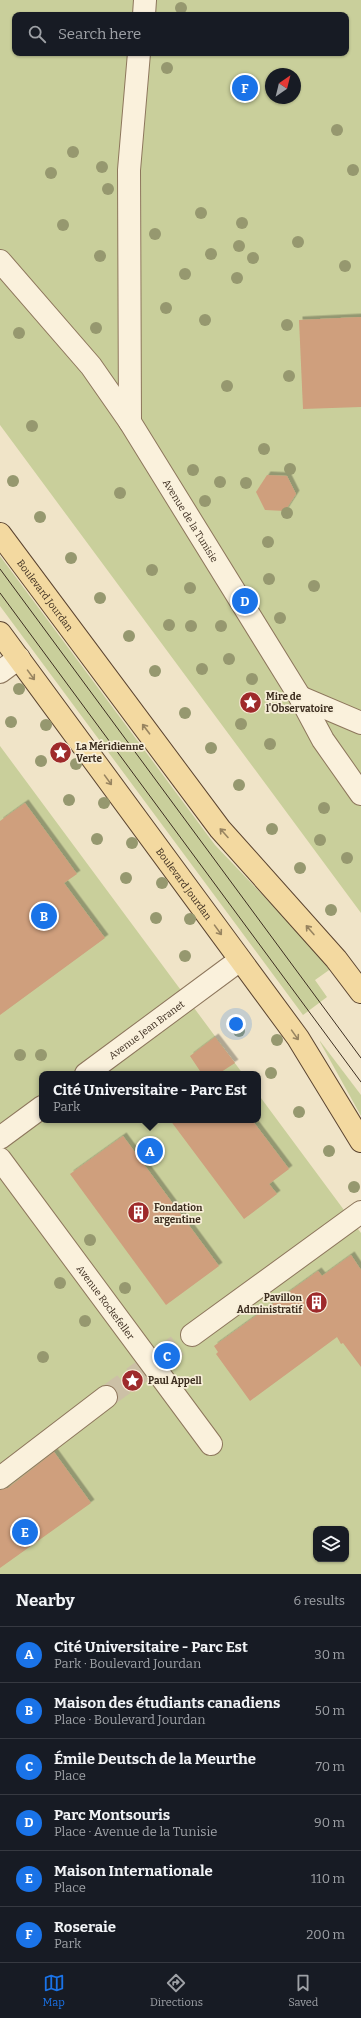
<!DOCTYPE html>
<html lang="en">
<head>
<meta charset="utf-8">
<style>
  body { margin:0; font-family:Bitter,serif; background:#20242c; color:#f1f3f6 }
  .controls { position:absolute; right:12px; bottom:12px; display:grid; overflow:hidden; border-radius:8px; box-shadow:0 1px 3px #0004 }
  .controls button { width:36px; height:36px; display:grid; place-items:center; padding:0; border:0; border-bottom:1px solid #363941; background:#171b24; color:#f1f3f6; font:20px sans-serif }
  .compass { position:absolute; left:265px; top:68px; width:36px; height:36px; border-radius:50%; background:#171b24; box-shadow:0 1px 3px #0004; rotate:35deg }
  .you { position:absolute; left:236px; top:1024px; width:14px; height:14px; margin:-10px; border:3px solid #fff; border-radius:50%; background:#1a73e8; box-shadow:0 0 0 6px #1a73e833 }
  .badge { display:grid; place-items:center; width:26px; height:26px; border-radius:50%; background:#1a73e8; color:#fff; font-size:13px; font-weight:700 }
  .pin { position:absolute; translate:-50% -50%; border:2px solid #fff; box-shadow:0 1px 4px #0006 }
  .popup { position:absolute; left:39px; top:1071px; width:222px; height:52px; box-sizing:border-box; display:grid; place-content:center; border-radius:8px; background:#171b24; filter:drop-shadow(0 1px 3px #0005); font-size:13px; white-space:nowrap; color:#9ea1a6 }
  .popup b { font-size:15px; color:#f1f3f6 }
  .popup::after { content:''; position:absolute; left:50%; top:100%; margin-left:-8px; border:8px solid transparent; border-top-color:#171b24 }
  .list { margin:0; padding:0; list-style:none }
  h2 { display:flex; justify-content:space-between; align-items:center; height:52px; margin:0; padding:0 16px; font-size:17px }
  h2 small { font-size:13px; font-weight:400; color:#9ea1a6 }
  .list li { display:grid; grid-template-columns:26px 1fr auto; gap:12px; align-items:center; box-sizing:border-box; height:56px; padding:0 16px; border-top:1px solid #363941 }
  .list b { display:block; font-size:15px; white-space:nowrap }
  .list p { margin:0; font-size:13px; white-space:nowrap; color:#9ea1a6 }
  .list em { font-size:13px; font-style:normal; color:#9ea1a6 }
  .icon { flex:none; width:22px; height:22px; fill:none; stroke:currentColor; stroke-width:2; stroke-linecap:round; stroke-linejoin:round }
  .map { position:relative; flex:none; width:361px; height:1574px; overflow:hidden }
  .search { position:absolute; background:#171b24; box-shadow:0 1px 3px #0004; left:12px; right:12px; top:12px; height:44px; display:flex; align-items:center; gap:10px; box-sizing:border-box; padding:0 14px; border-radius:8px; color:#9ea1a6; font-size:15px }
  .sheet { height:388px; background:#171b24 }
  nav { display:flex; justify-content:space-around; align-items:center; box-sizing:border-box; height:56px; border-top:1px solid #363941; background:#171b24; font-size:11px; color:#9ea1a6 }
  nav a { display:grid; justify-items:center; gap:2px }
  nav .on { color:#1a73e8 }
  .map>svg:first-child { display:block }
  .green { fill:#c9cf9b; fill-rule:evenodd }
  .building { fill:#cf9f7d; filter:url(#shadow) }
  .lines { fill:none; stroke-linecap:round; stroke-linejoin:round }
  .minor-tunnel { stroke:#ccc0a6; stroke-width:22; stroke-dasharray:22 11; stroke-linecap:butt }
  .minor-casing { stroke:#8d765c; stroke-width:24 }
  .major-casing { stroke:#5b4430; stroke-width:24 }
  .minor { stroke:#faf1dc; stroke-width:22 }
  .major { stroke:#f3d9a0; stroke-width:22 }
  .tram { stroke:#3d2e20; stroke-width:1 }
  .tree { fill:#96986f }
  .oneway { stroke:#988460 }
  .labels { text-anchor:middle; stroke-width:3.5; stroke-linejoin:round; paint-order:stroke }
  .street-label { font-size:10px; fill:#3d2e20; stroke:#f7eed8 }
  .poi-label { font-size:10px; font-weight:bold; fill:#3d2e20; stroke:#f7eed8; text-anchor:start }
</style>
</head>
<body>
<div class="map">
<svg width="361" height="1574" viewBox="0 0 361 1574">
  <defs>
    <filter id="shadow"><feDropShadow dx="3.5" dy="-3.5" stdDeviation="0" flood-color="#0004"/></filter>
  </defs>
  <rect width="100%" height="100%" fill="#f0e4c8"/>
  <!-- green -->
  <g class="green">
    <path d="M0,0h361v913l-361,-488zM15,15h331v38h-331zM271,74h24v24h-24z"/>
    <polygon points="0,556 215,845 332,968 315,980 327,997 303,1015 0,606"/>
    <path d="M0,746l243,328h-201v46h216v-26l103,139v341h-361zM316,1529h30v30h-30z"/>
    <polygon points="320,1041 361,1095 361,1116 320,1042"/>
  </g>
  <!-- building -->
  <g class="building">
    <polygon points="361,317 361,407 303,409 299,320"/>
    <polygon points="267,475 287,476 296,494 285,511 265,510 256,492"/>
    <polygon points="25,803 77,874 64,883 105,938 0,1015 0,821"/>
    <polygon points="215,1037 235,1063 218,1074 202,1074 190,1056"/>
    <polygon points="170,1120 252,1120 289,1169 269,1184 277,1194 244,1219"/>
    <polygon points="123,1136 219,1266 166,1305 70,1174"/>
    <polygon points="351,1255 361,1270 361,1367 343,1343 341,1344 337,1337 250,1401 216,1354 218,1352 214,1346 318,1271 322,1276"/>
    <polygon points="54,1452 91,1503 0,1568 0,1490 8,1488"/>
  </g>
  <g class="lines">
    <!-- minor-tunnel -->
    <polyline class="minor-tunnel" points="106,1397 192,1335"/>
    <defs>
      <g id="minor">
        <polyline points="144,15 145,0"/>
        <path id="s1" d="M0,261l91,105 39,56 170,275 23,43 38,54"/>
        <polyline points="130,422 129,170 139,53"/>
        <polyline points="0,672 19,658"/>
        <polyline points="300,697 361,723"/>
        <path id="s2" d="M86,1074l154,-114"/>
        <polyline points="0,1138 42,1107"/>
        <path id="s3" d="M0,1159l211,285"/>
        <polyline points="192,1335 361,1212"/>
        <polyline points="0,1478 106,1397"/>
      </g>
      <g id="major">
        <path id="s4" d="M0,534l220,295 116,130 25,33"/>
        <path id="s5" d="M0,633l298,405 63,103"/>
      </g>
    </defs>
    <!-- minor casing -->
    <use href="#minor" class="minor-casing"/>
    <!-- major casing -->
    <use href="#major" class="major-casing"/>
    <!-- minor -->
    <use href="#minor" class="minor"/>
    <!-- major -->
    <use href="#major" class="major"/>
    <!-- tram -->
    <g class="tram">
      <polyline points="0,569 361,1058"/>
      <polyline points="0,593 361,1082"/>
    </g>
  </g>
  <!-- trees -->
  <g class="tree">
    <circle cx="181" cy="8" r="6"/>
    <circle cx="167" cy="68" r="6"/>
    <circle cx="337" cy="130" r="6"/>
    <circle cx="73" cy="152" r="6"/>
    <circle cx="102" cy="167" r="6"/>
    <circle cx="353" cy="170" r="6"/>
    <circle cx="51" cy="173" r="6"/>
    <circle cx="108" cy="189" r="6"/>
    <circle cx="201" cy="213" r="6"/>
    <circle cx="242" cy="223" r="6"/>
    <circle cx="63" cy="225" r="6"/>
    <circle cx="155" cy="234" r="6"/>
    <circle cx="298" cy="242" r="6"/>
    <circle cx="239" cy="246" r="6"/>
    <circle cx="211" cy="254" r="6"/>
    <circle cx="100" cy="256" r="6"/>
    <circle cx="253" cy="258" r="6"/>
    <circle cx="345" cy="266" r="6"/>
    <circle cx="185" cy="274" r="6"/>
    <circle cx="237" cy="278" r="6"/>
    <circle cx="166" cy="308" r="6"/>
    <circle cx="205" cy="320" r="6"/>
    <circle cx="287" cy="325" r="6"/>
    <circle cx="96" cy="328" r="6"/>
    <circle cx="19" cy="333" r="6"/>
    <circle cx="289" cy="376" r="6"/>
    <circle cx="227" cy="386" r="6"/>
    <circle cx="32" cy="426" r="6"/>
    <circle cx="264" cy="449" r="6"/>
    <circle cx="290" cy="469" r="6"/>
    <circle cx="193" cy="470" r="6"/>
    <circle cx="13" cy="481" r="6"/>
    <circle cx="220" cy="482" r="6"/>
    <circle cx="246" cy="483" r="6"/>
    <circle cx="120" cy="493" r="6"/>
    <circle cx="205" cy="501" r="6"/>
    <circle cx="287" cy="513" r="6"/>
    <circle cx="40" cy="517" r="6"/>
    <circle cx="268" cy="542" r="6"/>
    <circle cx="71" cy="558" r="6"/>
    <circle cx="152" cy="570" r="6"/>
    <circle cx="269" cy="579" r="6"/>
    <circle cx="314" cy="586" r="6"/>
    <circle cx="190" cy="588" r="6"/>
    <circle cx="100" cy="598" r="6"/>
    <circle cx="280" cy="618" r="6"/>
    <circle cx="169" cy="625" r="6"/>
    <circle cx="191" cy="626" r="6"/>
    <circle cx="221" cy="626" r="6"/>
    <circle cx="129" cy="636" r="6"/>
    <circle cx="229" cy="659" r="6"/>
    <circle cx="202" cy="669" r="6"/>
    <circle cx="155" cy="671" r="6"/>
    <circle cx="252" cy="679" r="6"/>
    <circle cx="19" cy="689" r="6"/>
    <circle cx="185" cy="713" r="6"/>
    <circle cx="11" cy="722" r="6"/>
    <circle cx="241" cy="724" r="6"/>
    <circle cx="46" cy="725" r="6"/>
    <circle cx="270" cy="744" r="6"/>
    <circle cx="211" cy="748" r="6"/>
    <circle cx="41" cy="761" r="6"/>
    <circle cx="76" cy="764" r="6"/>
    <circle cx="239" cy="785" r="6"/>
    <circle cx="69" cy="800" r="6"/>
    <circle cx="104" cy="803" r="6"/>
    <circle cx="324" cy="808" r="6"/>
    <circle cx="272" cy="829" r="6"/>
    <circle cx="97" cy="839" r="6"/>
    <circle cx="320" cy="840" r="6"/>
    <circle cx="132" cy="843" r="6"/>
    <circle cx="347" cy="858" r="6"/>
    <circle cx="300" cy="868" r="6"/>
    <circle cx="126" cy="878" r="6"/>
    <circle cx="162" cy="883" r="6"/>
    <circle cx="331" cy="910" r="6"/>
    <circle cx="156" cy="918" r="6"/>
    <circle cx="190" cy="919" r="6"/>
    <circle cx="185" cy="956" r="6"/>
    <circle cx="239" cy="1031" r="6"/>
    <circle cx="277" cy="1040" r="6"/>
    <circle cx="20" cy="1055" r="6"/>
    <circle cx="41" cy="1055" r="6"/>
    <circle cx="271" cy="1073" r="6"/>
    <circle cx="299" cy="1112" r="6"/>
    <circle cx="329" cy="1151" r="6"/>
    <circle cx="354" cy="1187" r="6"/>
    <circle cx="90" cy="1240" r="6"/>
    <circle cx="60" cy="1283" r="6"/>
    <circle cx="125" cy="1288" r="6"/>
    <circle cx="85" cy="1321" r="6"/>
    <circle cx="43" cy="1357" r="6"/>
  </g>
  <!-- one-way arrows -->
  <defs><path id="oneway-shaft" d="M-6 0H5M1.5-3L5.5 0L1.5 3" fill="none" stroke-width="1.6" stroke-linecap="round" stroke-linejoin="round"/></defs>
  <g class="oneway">
    <use href="#oneway-shaft" transform="translate(31 675) rotate(54)"/>
    <use href="#oneway-shaft" transform="translate(146 729) rotate(-127)"/>
    <use href="#oneway-shaft" transform="translate(108 780) rotate(54)"/>
    <use href="#oneway-shaft" transform="translate(224 833) rotate(-132)"/>
    <use href="#oneway-shaft" transform="translate(218 930) rotate(54)"/>
    <use href="#oneway-shaft" transform="translate(310 930) rotate(-131)"/>
    <use href="#oneway-shaft" transform="translate(295 1035) rotate(55)"/>
  </g>
  <!-- icons -->
  <defs>
    <symbol id="sight-disc" viewBox="-11 -11 22 22"><circle r="9.5" fill="#9e2a2b" stroke="#f7eed8"/><path d="M0-6L1.8-2.2L6-1.7L2.9 1.2L3.7 5.4L0 3.3L-3.7 5.4L-2.9 1.2L-6-1.7L-1.8-2.2Z" fill="#fff"/></symbol>
    <symbol id="building-disc" viewBox="-11 -11 22 22"><circle r="9.5" fill="#9e2a2b" stroke="#f7eed8"/><path d="M-4-6H4V6H1V3H-1V6H-4ZM-2.5-4.3h1.7v1.8h-1.7ZM.8-4.3h1.7v1.8H.8ZM-2.5-1h1.7V.8h-1.7ZM.8-1h1.7V.8H.8Z" fill="#fff"/></symbol>
  </defs>
  <g fill-rule="evenodd">
    <use href="#sight-disc" x="238" y="690" width="25" height="25"/>
    <use href="#sight-disc" x="48" y="740" width="25" height="25"/>
    <use href="#building-disc" x="126" y="1200" width="25" height="25"/>
    <use href="#building-disc" x="304" y="1290" width="25" height="25"/>
    <use href="#sight-disc" x="120" y="1368" width="25" height="25"/>
  </g>
  <g class="labels">
    <!-- street labels -->
    <g class="street-label">
      <text dy="4" stroke="none"><textPath href="#s1" startOffset="323">Avenue de la Tunisie</textPath></text>
      <text dy="4" stroke="none"><textPath href="#s4" startOffset="76">Boulevard Jourdan</textPath></text>
      <text dy="4" stroke="none"><textPath href="#s5" startOffset="311">Boulevard Jourdan</textPath></text>
      <text dy="4" stroke="none"><textPath href="#s2" startOffset="75">Avenue Jean Branet</textPath></text>
      <text dy="4" stroke="none"><textPath href="#s3" startOffset="178">Avenue Rockefeller</textPath></text>
    </g>
    <!-- poi labels -->
    <g class="poi-label">
      <text x="266" y="700">Mire de<tspan x="266" dy="12">l'Observatoire</tspan></text>
      <text x="76" y="750">La Méridienne<tspan x="76" dy="12">Verte</tspan></text>
      <text x="154" y="1211">Fondation<tspan x="154" dy="12">argentine</tspan></text>
      <text x="302" y="1301" text-anchor="end">Pavillon<tspan x="302" dy="12">Administratif</tspan></text>
      <text x="148" y="1384">Paul Appell</text>
    </g>
  </g>
</svg>
<div class="controls">
<button><svg class="icon" aria-label="layers" viewBox="0 0 24 24"><path d="M12 4l9 5-9 5-9-5zM3 14l9 5 9-5"/></svg></button>
</div>
<svg class="compass" viewBox="-18 -18 36 36"><path d="M0-13l5 13h-10z" fill="#e53935"/><path d="M0 13l5-13h-10z" fill="#9ea1a6"/></svg>
<div class="you"></div>
<div class="pin badge" style="left:150px;top:1151px">A</div>
<div class="popup"><b>Cité Universitaire - Parc Est</b>Park</div>
<div class="pin badge" style="left:44px;top:916px">B</div>
<div class="pin badge" style="left:167px;top:1356px">C</div>
<div class="pin badge" style="left:245px;top:601px">D</div>
<div class="pin badge" style="left:25px;top:1532px">E</div>
<div class="pin badge" style="left:245px;top:88px">F</div>
<div class="search"><svg class="icon" aria-label="search" viewBox="0 0 24 24"><circle cx="10" cy="10" r="6"/><path d="M15 15l6 6"/></svg>Search here</div>
</div>
<section class="sheet">
<h2>Nearby<small>6 results</small></h2>
<ul class="list">
<li><span class="badge">A</span><div><b>Cité Universitaire - Parc Est</b><p>Park · Boulevard Jourdan</p></div><em>30 m</em></li>
<li><span class="badge">B</span><div><b>Maison des étudiants canadiens</b><p>Place · Boulevard Jourdan</p></div><em>50 m</em></li>
<li><span class="badge">C</span><div><b>Émile Deutsch de la Meurthe</b><p>Place</p></div><em>70 m</em></li>
<li><span class="badge">D</span><div><b>Parc Montsouris</b><p>Place · Avenue de la Tunisie</p></div><em>90 m</em></li>
<li><span class="badge">E</span><div><b>Maison Internationale</b><p>Place</p></div><em>110 m</em></li>
<li><span class="badge">F</span><div><b>Roseraie</b><p>Park</p></div><em>200 m</em></li>
</ul>
</section>
<nav>
<a class="on"><svg class="icon" aria-label="map" viewBox="0 0 24 24"><path d="M3 6l6-2 6 2 6-2v14l-6 2-6-2-6 2zM9 4v14M15 6v14"/></svg>Map</a>
<a><svg class="icon" aria-label="directions" viewBox="0 0 24 24"><path d="M12 3l9 9-9 9-9-9zM9 14v-3h6M13 9l2 2-2 2"/></svg>Directions</a>
<a><svg class="icon" aria-label="saved" viewBox="0 0 24 24"><path d="M7 4h10v16l-5-4-5 4z"/></svg>Saved</a>
</nav>
</body>
</html>
